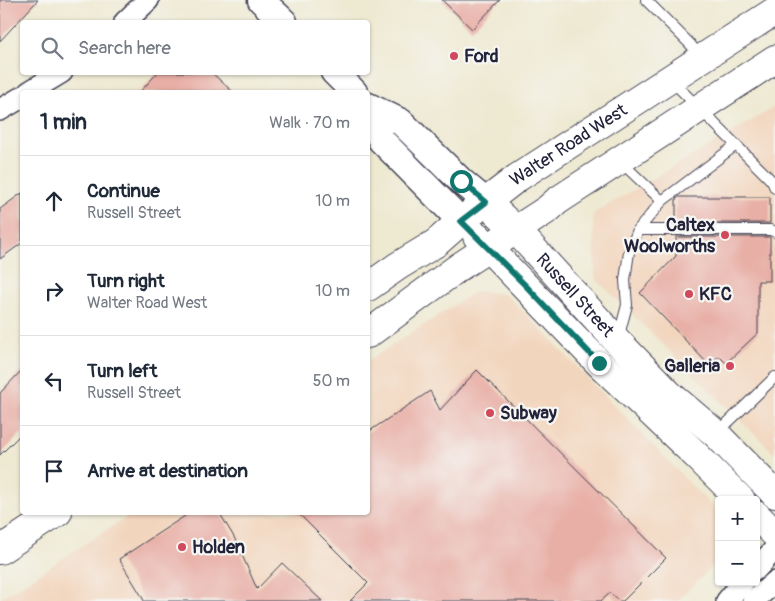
<!DOCTYPE html>
<html lang="en">
<head>
<meta charset="utf-8">
<style>
  body { margin:0; font-family:Pangolin,sans-serif; background:#f2f2f3; color:#1f2937 }
  .controls { position:absolute; right:15px; bottom:15px; display:grid; overflow:hidden; border-radius:5px; box-shadow:0 1px 4px #0004 }
  .controls button { width:45px; height:45px; display:grid; place-items:center; padding:0; border:0; border-bottom:1px solid #e0e1e3; background:#fff; color:#1f2937; font:25px sans-serif }
  .stop { position:absolute; width:15px; height:15px; margin:-11px; border:4px solid #0f766e; border-radius:50%; background:#fff }
  .stop.end { background:#0f766e; border-color:#fff; box-shadow:0 1px 5px #0008 }
  .list { margin:0; padding:0; list-style:none }
  h2 { display:flex; justify-content:space-between; align-items:center; height:65px; margin:0; padding:0 20px; font-size:21px }
  h2 small { font-size:16px; font-weight:400; color:#747a83 }
  .list li { display:grid; grid-template-columns:32px 1fr auto; gap:15px; align-items:center; box-sizing:border-box; height:90px; padding:0 20px; border-top:1px solid #e0e1e3 }
  .list b { display:block; font-size:19px; white-space:nowrap }
  .list p { margin:0; font-size:16px; white-space:nowrap; color:#747a83 }
  .list em { font-size:16px; font-style:normal; color:#747a83 }
  .icon { flex:none; width:28px; height:28px; fill:none; stroke:currentColor; stroke-width:2; stroke-linecap:round; stroke-linejoin:round }
  .map { position:relative; flex:none; width:775px; height:601px; overflow:hidden }
  .search { position:absolute; background:#fff; box-shadow:0 1px 4px #0004; left:20px; top:20px; width:350px; height:55px; display:flex; align-items:center; gap:12px; box-sizing:border-box; padding:0 18px; border-radius:5px; color:#747a83; font-size:19px }
  .panel { position:absolute; background:#fff; box-shadow:0 1px 4px #0004; left:20px; top:90px; width:350px; height:425px; border-radius:5px }
  .map>svg:first-child { display:block }
  .built { fill:#f2d5bd }
  .building { fill:#e8afa6 }
  .lines { fill:none; stroke-linecap:round; stroke-linejoin:round }
  .service-casing { stroke:#414052; stroke-width:12 }
  .minor-casing { stroke:#414052; stroke-width:24 }
  .tertiary-casing { stroke:#414052; stroke-width:29 }
  .primary-casing { stroke:#414052; stroke-width:30 }
  .service { stroke:#fff; stroke-width:10 }
  .minor { stroke:#fff; stroke-width:21 }
  .tertiary { stroke:#fff; stroke-width:26 }
  .primary { stroke:#fff; stroke-width:28 }
  .route { stroke:#0f766e; stroke-width:6 }
  .poi-dot { fill:#d1495b; stroke:#f6f6f2; stroke-width:2 }
  .labels { text-anchor:middle; stroke-width:4.5; stroke-linejoin:round; paint-order:stroke }
  .poi-label { font-size:18px; font-weight:bold; fill:#22223b; stroke:#f6f6f2; text-anchor:start }
  .street-label { font-size:18px; fill:#22223b; stroke:#f6f6f2 }
</style>
</head>
<body>
<div class="map">
<svg width="775" height="601" viewBox="0 0 775 601">
  <rect width="100%" height="100%" fill="#f6f6f2"/>
  <filter id="ink" filterUnits="userSpaceOnUse"><feTurbulence type="fractalNoise" baseFrequency=".02" numOctaves="2"/><feDisplacementMap in="SourceGraphic" scale="10" xChannelSelector="R" yChannelSelector="G"/><feConvolveMatrix kernelMatrix="1 2 1 2 8 2 1 2 1" color-interpolation-filters="sRGB"/></filter>
  <filter id="wash" filterUnits="userSpaceOnUse"><feTurbulence type="fractalNoise" baseFrequency=".0096" numOctaves="4" result="noise"/><feDisplacementMap in="SourceGraphic" scale="20" xChannelSelector="R" yChannelSelector="G"/><feGaussianBlur stdDeviation="1.12" result="paint"/><feColorMatrix in="noise" values="0 0 0 0 0 0 0 0 0 0 0 0 0 0 0 0 0 1.4 0 .05"/><feComposite in="paint" operator="in"/></filter>
  <g filter="url(#wash)">
    <rect width="100%" height="100%" fill="#eee9d1"/>
    <!-- built -->
    <g class="built">
      <polygon points="775,107 775,454 595,278 593,214"/>
      <polygon points="476,291 505,294 535,323 719,514 719,560 677,601 0,601 0,599 133,513 368,512 368,361"/>
    </g>
    <g id="blocks">
      <!-- building -->
      <g class="building">
        <polygon points="0,0 38,0 0,41"/>
        <polygon points="442,0 500,0 472,29"/>
        <polygon points="158,72 211,72 233,92 140,92"/>
        <polygon points="22,193 22,243 0,259 0,209"/>
        <polygon points="679,197 770,197 770,223 676,223 676,199"/>
        <polygon points="676,237 770,237 770,281 758,281 758,333 726,363 719,356 709,365 640,293 676,256"/>
        <polygon points="22,370 22,433 0,455 0,393"/>
        <polygon points="477,370 666,558 623,601 619,601 610,593 601,601 350,601 368,583 297,512 368,512 368,432 430,391 440,410"/>
        <polygon points="191,512 219,512 234,537 257,589 282,563 322,601 144,601 141,595 119,559"/>
      </g>
    </g>
  </g>
  <g filter="url(#ink)">
    <use href="#blocks" fill-opacity="0" stroke="#414052" stroke-width="1"/>
    <g class="lines">
      <defs>
        <g id="service">
          <polyline points="646,0 691,45 700,58"/>
          <polyline points="670,79 772,181 775,188"/>
          <polyline points="621,162 662,201"/>
          <polyline points="638,230 771,230 775,232"/>
          <polyline points="618,339 627,305 625,280 629,252 638,230 662,201 736,145"/>
          <polyline points="716,434 775,377"/>
        </g>
        <g id="minor">
          <polyline points="125,22 148,0"/>
          <polyline points="29,92 62,72"/>
          <polyline points="0,110 22,97"/>
          <polyline points="756,569 775,549"/>
          <polyline points="727,601 743,582"/>
          <polyline points="753,601 775,582"/>
        </g>
        <g id="tertiary">
          <polyline points="261,0 284,22"/>
          <polyline points="334,72 354,92"/>
          <polyline points="368,106 401,122 461,181 486,202"/>
          <polyline points="368,107 381,140 461,221"/>
        </g>
        <g id="primary">
          <path id="s1" d="M486,202l30,28 102,112 52,53 46,39 59,60"/>
          <polyline points="477,236 599,363 696,455 741,500"/>
          <path id="s2" d="M368,287l30,-21 38,-23 25,-22 56,-43 258,-167"/>
          <polyline points="368,334 459,267 548,209 557,201 775,59"/>
          <polyline points="756,515 775,534"/>
          <polyline points="0,550 58,512"/>
        </g>
      </defs>
      <!-- service casing -->
      <use href="#service" class="service-casing"/>
      <!-- minor casing -->
      <use href="#minor" class="minor-casing"/>
      <!-- tertiary casing -->
      <use href="#tertiary" class="tertiary-casing"/>
      <!-- primary casing -->
      <use href="#primary" class="primary-casing"/>
      <!-- service -->
      <use href="#service" class="service"/>
      <!-- minor -->
      <use href="#minor" class="minor"/>
      <!-- tertiary -->
      <use href="#tertiary" class="tertiary"/>
      <!-- primary -->
      <use href="#primary" class="primary"/>
    </g>
  </g>
  <g class="lines" filter="url(#ink)">
    <!-- route -->
    <polyline class="route" points="461,181 486,202 461,221 527,287 599,363"/>
  </g>
  <!-- markers -->
  <g class="poi-dot">
    <circle cx="454" cy="56" r="5"/>
    <circle cx="725" cy="235" r="5"/>
    <circle cx="689" cy="294" r="5"/>
    <circle cx="730" cy="366" r="5"/>
    <circle cx="490" cy="413" r="5"/>
    <circle cx="182" cy="547" r="5"/>
  </g>
  <g class="labels">
    <!-- poi labels -->
    <g class="poi-label">
      <text x="464" y="62">Ford</text>
      <text x="715" y="231" text-anchor="end">Caltex<tspan x="715" dy="21">Woolworths</tspan></text>
      <text x="699" y="300">KFC</text>
      <text x="720" y="372" text-anchor="end">Galleria</text>
      <text x="500" y="419">Subway</text>
      <text x="192" y="553">Holden</text>
    </g>
    <!-- street labels -->
    <g class="street-label">
      <text dy="6" stroke="none"><textPath href="#s2" startOffset="246">Walter Road West</textPath></text>
      <text dy="6" stroke="none"><textPath href="#s1" startOffset="129">Russell Street</textPath></text>
    </g>
  </g>
</svg>
<div class="controls">
<button>+</button>
<button>−</button>
</div>
<div class="stop" style="left:461px;top:181px"></div>
<div class="stop end" style="left:599px;top:363px"></div>
<div class="search"><svg class="icon" aria-label="search" viewBox="0 0 24 24"><circle cx="10" cy="10" r="6"/><path d="M15 15l6 6"/></svg>Search here</div>
<section class="panel">
<h2>1 min<small>Walk · 70 m</small></h2>
<ul class="list">
<li><svg class="icon" aria-label="ahead" viewBox="0 0 24 24"><path d="M12 20V5M6 11l6-6 6 6"/></svg><div><b>Continue</b><p>Russell Street</p></div><em>10 m</em></li>
<li><svg class="icon" aria-label="right" viewBox="0 0 24 24"><path d="M7 20v-9h11M14 6l5 5-5 5"/></svg><div><b>Turn right</b><p>Walter Road West</p></div><em>10 m</em></li>
<li><svg class="icon" aria-label="left" viewBox="0 0 24 24"><path d="M17 20v-9H6M10 6l-5 5 5 5"/></svg><div><b>Turn left</b><p>Russell Street</p></div><em>50 m</em></li>
<li><svg class="icon" aria-label="arrive" viewBox="0 0 24 24"><path d="M6 21V4h12l-3 4 3 4H6"/></svg><div><b>Arrive at destination</b></div></li>
</ul>
</section>
</div>
</body>
</html>
